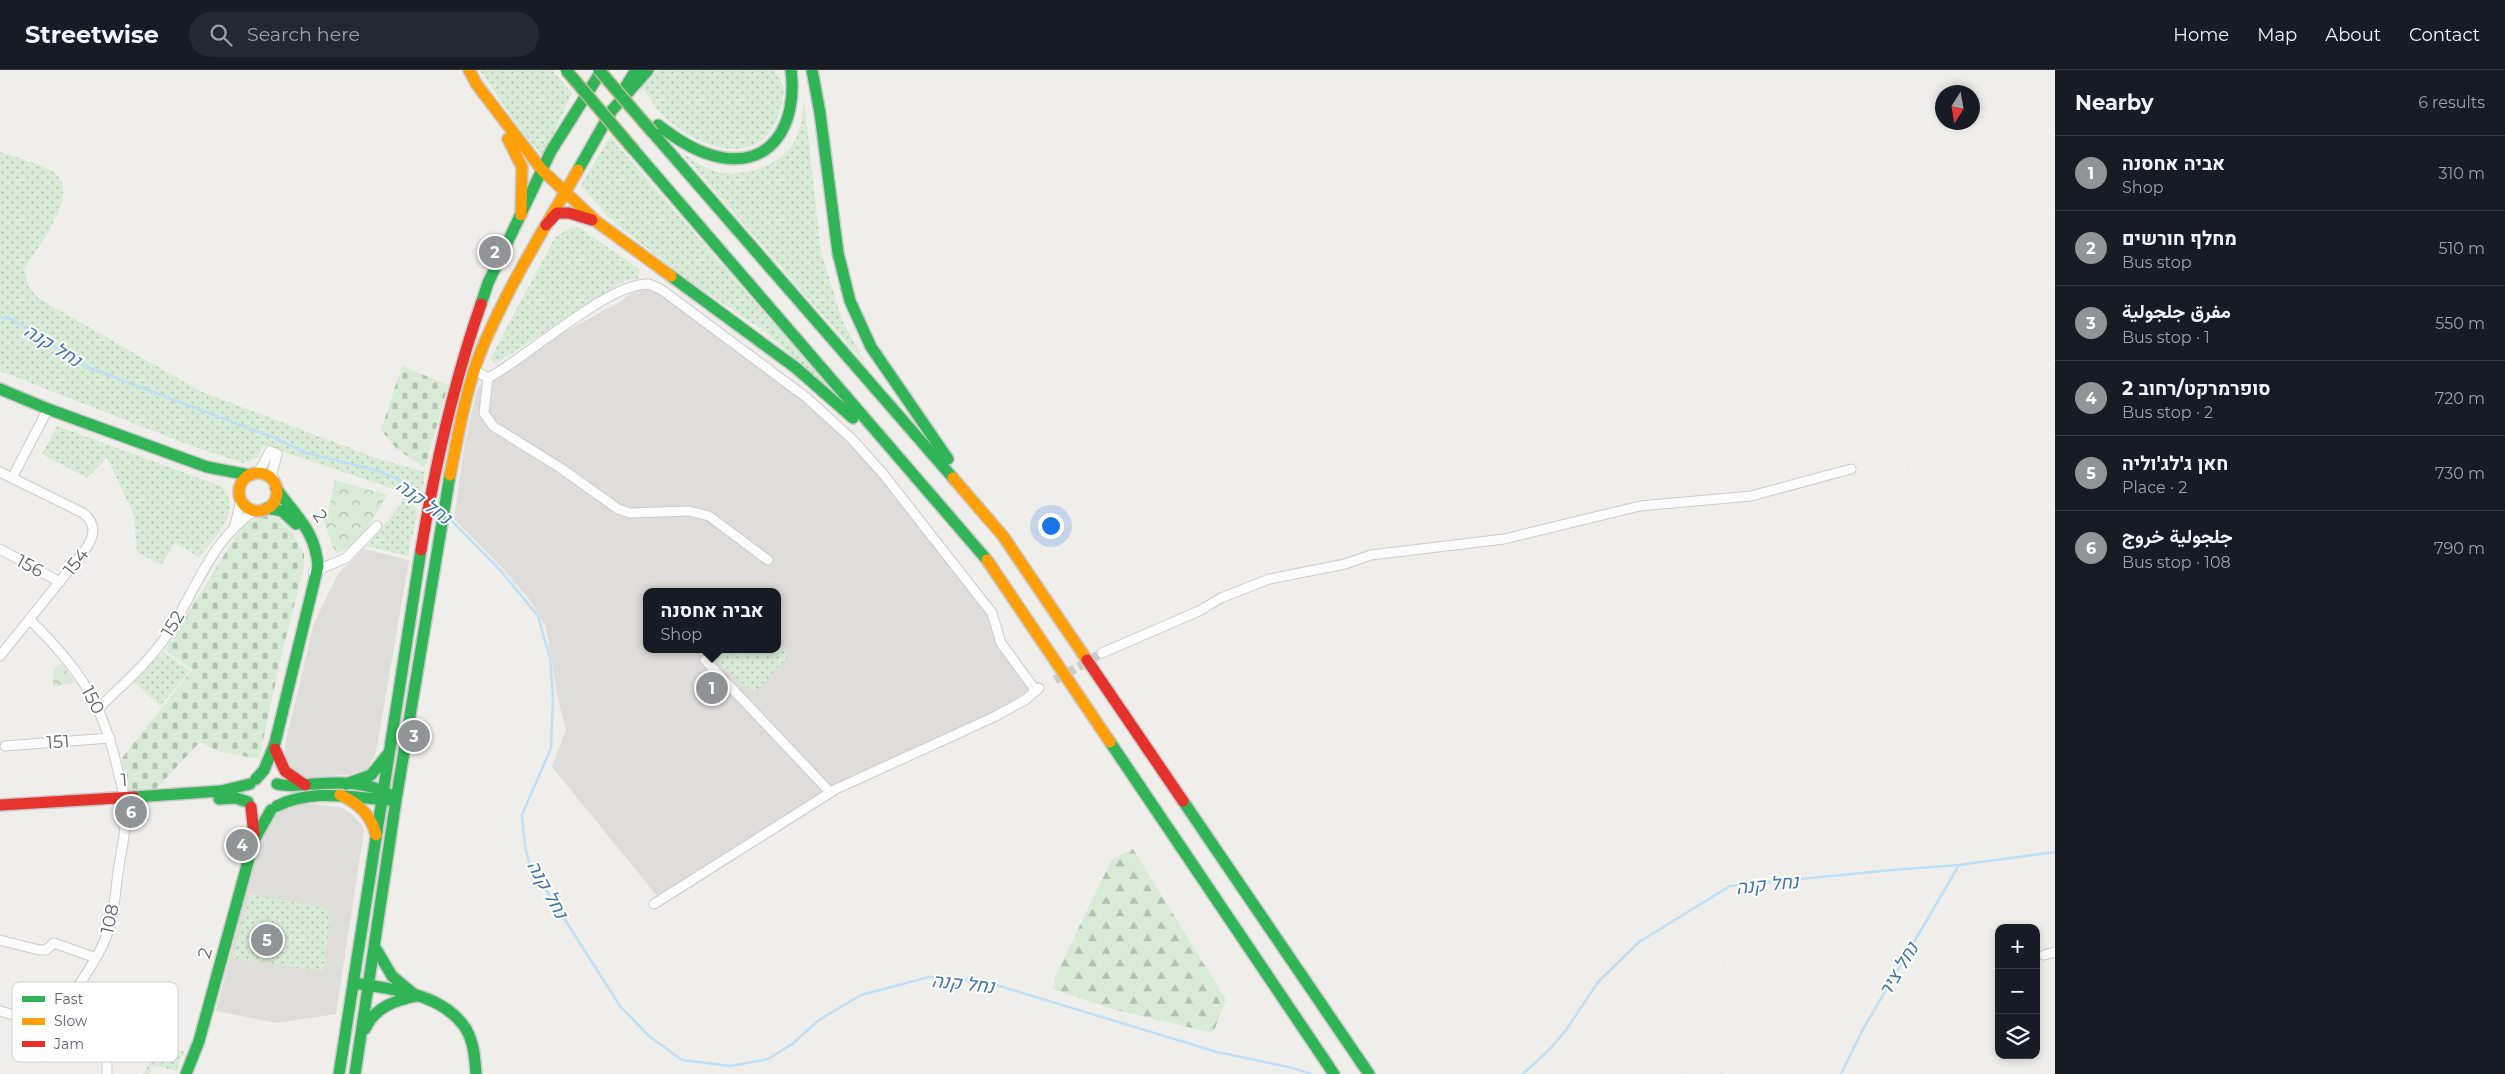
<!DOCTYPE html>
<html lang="en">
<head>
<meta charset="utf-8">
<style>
  body { margin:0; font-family:Montserrat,Vazirmatn,Heebo,sans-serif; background:#242831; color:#f1f3f6 }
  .controls { position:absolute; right:15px; bottom:15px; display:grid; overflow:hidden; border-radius:10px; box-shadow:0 2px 8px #0003 }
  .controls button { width:45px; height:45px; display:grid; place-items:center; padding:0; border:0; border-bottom:1px solid #363941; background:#171b24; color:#f1f3f6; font:25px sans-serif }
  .compass { position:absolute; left:1935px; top:15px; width:45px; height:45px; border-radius:50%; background:#171b24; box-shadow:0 2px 8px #0003; rotate:191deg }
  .you { position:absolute; left:1050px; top:455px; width:18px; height:18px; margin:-12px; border:4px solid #fff; border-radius:50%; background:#1a73e8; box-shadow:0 0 0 8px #1a73e833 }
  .badge { display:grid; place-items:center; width:32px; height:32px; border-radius:50%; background:#919496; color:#fff; font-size:16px; font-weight:700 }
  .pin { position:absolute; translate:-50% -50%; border:2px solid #fff; box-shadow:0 1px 5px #0006 }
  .popup { position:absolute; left:643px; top:518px; width:138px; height:65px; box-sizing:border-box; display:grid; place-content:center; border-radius:10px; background:#171b24; filter:drop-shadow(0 1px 4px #0005); font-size:16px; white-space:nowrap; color:#9ea1a6 }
  .popup b { font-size:19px; color:#f1f3f6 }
  .popup::after { content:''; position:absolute; left:50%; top:100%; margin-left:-10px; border:10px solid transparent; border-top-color:#171b24 }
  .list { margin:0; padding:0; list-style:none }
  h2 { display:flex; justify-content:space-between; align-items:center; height:65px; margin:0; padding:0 20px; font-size:21px }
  h2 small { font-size:16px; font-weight:400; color:#9ea1a6 }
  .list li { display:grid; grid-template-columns:32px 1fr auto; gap:15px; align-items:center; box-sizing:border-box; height:75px; padding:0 20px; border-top:1px solid #363941 }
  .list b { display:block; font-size:19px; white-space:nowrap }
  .list p { margin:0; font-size:16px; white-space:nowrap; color:#9ea1a6 }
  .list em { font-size:16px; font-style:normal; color:#9ea1a6 }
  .icon { flex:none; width:28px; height:28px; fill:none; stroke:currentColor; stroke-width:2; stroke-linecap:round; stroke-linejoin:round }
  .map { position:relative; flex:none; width:2055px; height:1004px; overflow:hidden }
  header { display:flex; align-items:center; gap:30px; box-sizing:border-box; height:70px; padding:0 25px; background:#171b24; border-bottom:1px solid #363941 }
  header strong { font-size:24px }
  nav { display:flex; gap:28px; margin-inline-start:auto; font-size:18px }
  .search { width:350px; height:45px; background:#242831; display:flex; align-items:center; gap:12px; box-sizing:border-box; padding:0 18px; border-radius:28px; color:#9ea1a6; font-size:19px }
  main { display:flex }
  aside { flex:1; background:#171b24 }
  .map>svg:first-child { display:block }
  .industrial { fill:#dfddda; fill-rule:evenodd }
  .grass { fill:url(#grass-dots) }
  .forest { fill:url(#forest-firs) }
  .cemetery { fill:url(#cemetery-stones) }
  .park { fill:url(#park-crowns) }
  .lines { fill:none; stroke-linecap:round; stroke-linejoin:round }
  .stream { stroke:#bfe0f9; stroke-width:2.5 }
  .street-tunnel { stroke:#cbcbca; stroke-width:9; stroke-dasharray:9 4.5; stroke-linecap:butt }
  .street-casing { stroke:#cbcccc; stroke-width:11 }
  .fast-casing { stroke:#cacacb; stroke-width:14 }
  .slow-casing { stroke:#cacacb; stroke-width:14 }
  .jam-casing { stroke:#cacacb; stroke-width:14 }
  .street { stroke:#fdfcfc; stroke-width:9 }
  .fast { stroke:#30b455; stroke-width:11 }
  .slow { stroke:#ff9f0a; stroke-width:11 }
  .jam { stroke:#e5322d; stroke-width:11 }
  .rail { stroke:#e4e4e4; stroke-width:2.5; stroke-dasharray:1 6; stroke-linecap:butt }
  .fast-bridge-casing { stroke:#c8b996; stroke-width:14; stroke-linecap:butt }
  .fast-bridge { stroke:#30b455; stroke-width:11 }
  .labels { text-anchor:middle; stroke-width:4; stroke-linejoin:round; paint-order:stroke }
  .street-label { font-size:18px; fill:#5f6368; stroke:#fff }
  .water-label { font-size:19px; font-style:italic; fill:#4174aa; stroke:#fff }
  .key { fill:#fff; stroke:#cfd0d2; stroke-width:1 }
  .key-label { font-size:14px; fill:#5f6368 }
</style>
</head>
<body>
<header>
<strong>Streetwise</strong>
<div class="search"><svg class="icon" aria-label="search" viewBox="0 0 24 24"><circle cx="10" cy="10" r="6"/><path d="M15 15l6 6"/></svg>Search here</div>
<nav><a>Home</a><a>Map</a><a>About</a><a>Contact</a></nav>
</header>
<main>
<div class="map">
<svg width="2055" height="1004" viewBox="0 0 2055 1004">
  <defs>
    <pattern id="grass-dots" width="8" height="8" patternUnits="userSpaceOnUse" patternTransform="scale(1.25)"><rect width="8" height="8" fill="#d8ebd6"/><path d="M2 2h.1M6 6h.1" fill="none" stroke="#b2c2b1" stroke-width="1.8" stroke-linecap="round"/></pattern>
    <pattern id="forest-firs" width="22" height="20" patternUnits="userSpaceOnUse" patternTransform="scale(1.25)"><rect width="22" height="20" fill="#d8ebd6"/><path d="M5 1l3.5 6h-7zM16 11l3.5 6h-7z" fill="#b2c2b1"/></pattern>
    <pattern id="cemetery-stones" width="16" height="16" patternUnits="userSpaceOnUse" patternTransform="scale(1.25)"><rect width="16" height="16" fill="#d8ebd6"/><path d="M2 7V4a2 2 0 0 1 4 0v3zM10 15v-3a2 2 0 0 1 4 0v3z" fill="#b2c2b1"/></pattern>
    <pattern id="park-crowns" width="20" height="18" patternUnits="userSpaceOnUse" patternTransform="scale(1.25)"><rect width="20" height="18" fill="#d8ebd6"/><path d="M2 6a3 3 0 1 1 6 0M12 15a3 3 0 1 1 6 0" fill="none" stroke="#b2c2b1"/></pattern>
  </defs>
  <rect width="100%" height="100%" fill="#efeeea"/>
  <!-- industrial -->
  <g class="industrial">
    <path d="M647,220l15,3 159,122 35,32 29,34 103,133 8,31 34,44 -28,19 -149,68 -195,121 -106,-130 14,-38 -8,-29 -12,-73 -17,-28 -26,-30 -49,-50 11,-78 13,-55 15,-6 44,-33 81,-44 16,-12zM647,522h130v57h-130z"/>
    <polygon points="363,479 409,490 376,682 367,700 358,704 299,708 290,698 286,690 285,674 314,553 338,504"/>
    <polygon points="305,733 340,737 352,744 361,754 364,761 336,944 276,953 216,941 261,767 273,747 286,738"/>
  </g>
  <!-- grass -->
  <g class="grass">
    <polygon points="480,0 552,0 572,23 543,86 519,58"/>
    <path d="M659,0h115l10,17c-5,79 -70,74 -118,31 -10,-8 -16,-21 -24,-31z"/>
    <path d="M804,29l17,153 21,68 24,45 -183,-211c10,5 20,14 31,17 22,8 63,-4 77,-24 10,-14 12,-31 13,-48z"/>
    <polygon points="610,67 843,333 767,263 684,207 610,149 581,115"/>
    <path d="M0,82c13,4 45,14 55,21 26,20 -18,75 -31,96l5,19 9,10 164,94 174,66 49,14 -4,32 -9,-9 -149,-50 -5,12 -15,6 -59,-20 -184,-72z"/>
    <polygon points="572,157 580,158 639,199 638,209 626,210 495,294 491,289 495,280 555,167"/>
    <path d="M57,356l164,60c24,23 -7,52 -22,71l-24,-14 -14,22 -24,-13 -3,-37 -27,-58 -20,21 -45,-24z"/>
    <polygon points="404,430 410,431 418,441 408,486 367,476"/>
    <polygon points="777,575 789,586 754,623 703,579 777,579"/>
    <polygon points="164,582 190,601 160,636 132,610"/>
    <polygon points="250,824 327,838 330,849 323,901 233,888"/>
    <polygon points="154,973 184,981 176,1001 153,995 150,1004 143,1004 149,994"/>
  </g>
  <!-- forest -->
  <polygon class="forest" points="1133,779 1226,930 1213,963 1116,940 1053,919 1056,905 1112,789"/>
  <!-- cemetery -->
  <g class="cemetery">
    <polygon points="402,296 448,315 425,398 397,379 381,360"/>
    <polygon points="264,445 278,449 292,463 304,483 304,498 283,578 259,689 218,681 200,672 153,722 126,723 122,688 192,600 165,580 243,455"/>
  </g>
  <!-- park -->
  <g class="park">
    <path d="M335,410l52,15c-12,20 -25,51 -50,58l-4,-6 -10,-29 5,-5z"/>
    <polygon points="62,593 75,613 53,616 54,598"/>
  </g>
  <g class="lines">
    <!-- stream -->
    <g class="stream">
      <polyline points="0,247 13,250 87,297 272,367 307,383 379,401 407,414 425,429"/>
      <polyline points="449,448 501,501 538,546 550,588 553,626 551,678 522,745 525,776 530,795 620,936 649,966 682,990 731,996 768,989 792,974 819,950 861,925 929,907 960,909 993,914 1217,982 1293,998 1311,1004"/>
      <polyline points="1523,1004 1550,979 1566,960 1598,912 1639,872 1730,816 1892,800 1959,795 2055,782"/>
      <polyline points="1841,1004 1862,961 1959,795"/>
    </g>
    <!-- street-tunnel -->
    <polyline class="street-tunnel" points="1055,610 1102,583"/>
    <defs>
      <g id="street">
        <polyline points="474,300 488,308 484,343 493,356 562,399 618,439 630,443 689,441 709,446 768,490"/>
        <path d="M488,308c37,-19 120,-95 160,-94 5,1 10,4 14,6l145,108 45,41 32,36 108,138 9,30 35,48"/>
        <path d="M0,402l83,41c14,11 12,23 2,37l-85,106"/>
        <polyline points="255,403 261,398 270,381 277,384 272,403 274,412"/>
        <polyline points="12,408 48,339"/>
        <polyline points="235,455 241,430"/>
        <polyline points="0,479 60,512"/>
        <polyline points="313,502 346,488 377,456"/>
        <polyline points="1102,583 1199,541 1221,528 1269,509 1345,494 1371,485 1504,469 1640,436 1751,426 1851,399"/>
        <polyline points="705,590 830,722"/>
        <path d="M99,638c22,-22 48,-44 66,-70 29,-42 45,-99 91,-128"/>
        <polyline points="5,676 110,668"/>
        <polyline points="654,834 836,719 994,647 1025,630 1039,618"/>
        <polyline points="0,870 39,880 46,880 54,873 96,888"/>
        <polyline points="2044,885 2055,882"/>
        <path d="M0,941l52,15c16,-28 39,-54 52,-84 10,-22 11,-47 14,-70 3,-20 8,-40 8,-60 0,-14 -5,-28 -8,-41 -15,-68 -39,-103 -88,-151"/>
        <polyline points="59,942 104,985 107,991 107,1004"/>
      </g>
      <g id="fast">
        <polyline points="812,0 820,43 838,183 850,231 871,277 948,389"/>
        <polyline points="623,21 636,0"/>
        <polyline points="614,38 648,0"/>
        <path d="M658,55c16,12 33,24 53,30 61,18 87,-32 80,-85"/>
        <polyline points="653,63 953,408"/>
        <polyline points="634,80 987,490"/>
        <polyline points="578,100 612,40"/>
        <polyline points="671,206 796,298 853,348"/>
        <polyline points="481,234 488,213 551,81 602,0"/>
        <polyline points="0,319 48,339 207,397 249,405"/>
        <polyline points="267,438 282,441 296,454"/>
        <polyline points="1110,672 1334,1004"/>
        <path d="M256,709l8,-9 11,-27 43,-177c-3,-37 -23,-50 -42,-78"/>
        <path d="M277,714c12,3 23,1 36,0 25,-2 55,-3 77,11"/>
        <polyline points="346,714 371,705 388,684"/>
        <polyline points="134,727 221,721 250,714"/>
        <polyline points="219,729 236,728 248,732"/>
        <polyline points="1183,731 1369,1004"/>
        <path d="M277,736c37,-18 74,-8 114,-6"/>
        <polyline points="376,879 392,906 416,926"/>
        <path d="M354,913c38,6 89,10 112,46 8,14 9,30 10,45"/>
        <path d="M365,959c10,-22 29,-28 51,-33"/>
        <polyline points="186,1004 199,971 254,770 271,740"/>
        <polyline points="339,1004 421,480"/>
        <polyline points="355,1004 396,730 450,405"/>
      </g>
      <g id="slow">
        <polyline points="469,0 477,15 542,100 597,152 671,206"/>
        <polyline points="508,69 522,97 521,145"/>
        <circle cx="258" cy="422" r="19"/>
        <path d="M450,405c9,-43 16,-88 33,-129 26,-61 62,-119 95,-176"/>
        <polyline points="953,408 1003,466 1087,590"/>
        <polyline points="987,490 1110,672"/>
        <path d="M340,725c19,8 31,20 36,40"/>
      </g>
      <g id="jam">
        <polyline points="546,155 557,143 569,143 592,150"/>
        <path d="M421,480c14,-84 32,-166 60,-246"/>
        <polyline points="1087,590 1183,731"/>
        <polyline points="275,679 285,701 305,715"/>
        <polyline points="0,735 134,727"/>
        <polyline points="251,737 254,765"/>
      </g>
    </defs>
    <!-- street casing -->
    <use href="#street" class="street-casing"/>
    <!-- fast casing -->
    <use href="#fast" class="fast-casing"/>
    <!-- slow casing -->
    <use href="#slow" class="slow-casing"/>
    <!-- jam casing -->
    <use href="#jam" class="jam-casing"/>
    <!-- street -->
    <use href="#street" class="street"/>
    <!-- fast -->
    <use href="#fast" class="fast"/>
    <!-- slow -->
    <use href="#slow" class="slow"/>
    <!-- jam -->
    <use href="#jam" class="jam"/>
    <!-- rail -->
    <g class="rail">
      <polyline points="1687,1004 1863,484 1959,217 2031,0"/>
      <polyline points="1721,1004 1740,932 1848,583 1959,238"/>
    </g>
    <defs>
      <g id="fast-bridge">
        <polyline points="566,0 634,80"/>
        <polyline points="599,0 653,63"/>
      </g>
    </defs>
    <!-- fast-bridge casing -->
    <use href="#fast-bridge" class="fast-bridge-casing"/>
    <!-- fast-bridge -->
    <use href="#fast-bridge" class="fast-bridge"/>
  </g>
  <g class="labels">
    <!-- street labels -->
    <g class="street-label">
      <text transform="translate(320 446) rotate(57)" y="6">2</text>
      <text transform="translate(76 492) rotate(-52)" y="6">154</text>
      <text transform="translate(30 496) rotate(28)" y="6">156</text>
      <text transform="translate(173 554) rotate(-59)" y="6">152</text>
      <text transform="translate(93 630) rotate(62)" y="6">150</text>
      <text transform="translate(58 672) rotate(-4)" y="6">151</text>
      <text transform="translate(124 710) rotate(-4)" y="6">1</text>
      <text transform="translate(110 849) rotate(-78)" y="6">108</text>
      <text transform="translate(205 883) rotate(-75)" y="6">2</text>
    </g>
    <!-- water labels -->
    <g class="water-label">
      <text transform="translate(53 275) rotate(32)" y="7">נחל קנה</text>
      <text transform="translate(424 431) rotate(36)" y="7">נחל קנה</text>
      <text transform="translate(1767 814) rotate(-6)" y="7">נחל קנה</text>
      <text transform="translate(548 819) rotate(61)" y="7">נחל קנה</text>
      <text transform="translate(1898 899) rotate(-59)" y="7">נחל ציר</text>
      <text transform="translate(963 913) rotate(6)" y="7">נחל קנה</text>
    </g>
  </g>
  <!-- legend -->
  <rect x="12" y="912" width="166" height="80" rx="8" class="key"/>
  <rect x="22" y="926" width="23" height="6" fill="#30b455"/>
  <rect x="22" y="948" width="23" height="7" fill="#ff9f0a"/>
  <rect x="22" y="971" width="23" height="6" fill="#e5322d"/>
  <g class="key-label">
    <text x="54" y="934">Fast</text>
    <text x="54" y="956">Slow</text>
    <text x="54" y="979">Jam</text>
  </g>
</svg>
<div class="controls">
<button>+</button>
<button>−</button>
<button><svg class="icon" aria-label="layers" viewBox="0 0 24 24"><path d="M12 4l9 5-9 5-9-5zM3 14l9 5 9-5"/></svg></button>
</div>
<svg class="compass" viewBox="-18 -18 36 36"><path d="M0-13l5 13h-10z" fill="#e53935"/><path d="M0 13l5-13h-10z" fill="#9ea1a6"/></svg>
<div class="you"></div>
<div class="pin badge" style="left:712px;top:618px">1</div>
<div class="popup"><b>אביה אחסנה</b>Shop</div>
<div class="pin badge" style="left:495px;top:182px">2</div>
<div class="pin badge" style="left:414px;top:666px">3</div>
<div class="pin badge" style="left:242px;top:775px">4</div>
<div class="pin badge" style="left:267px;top:870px">5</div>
<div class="pin badge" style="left:131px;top:742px">6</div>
</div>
<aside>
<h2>Nearby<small>6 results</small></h2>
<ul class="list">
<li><span class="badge">1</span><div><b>אביה אחסנה</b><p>Shop</p></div><em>310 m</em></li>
<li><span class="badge">2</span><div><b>מחלף חורשים</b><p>Bus stop</p></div><em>510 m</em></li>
<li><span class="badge">3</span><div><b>مفرق جلجولية</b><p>Bus stop · 1</p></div><em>550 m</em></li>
<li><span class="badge">4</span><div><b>סופרמרקט/רחוב 2</b><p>Bus stop · 2</p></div><em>720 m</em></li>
<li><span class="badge">5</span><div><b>חאן ג'לג'וליה</b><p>Place · 2</p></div><em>730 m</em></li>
<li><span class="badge">6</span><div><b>جلجولية خروج</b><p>Bus stop · 108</p></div><em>790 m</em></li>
</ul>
</aside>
</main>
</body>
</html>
